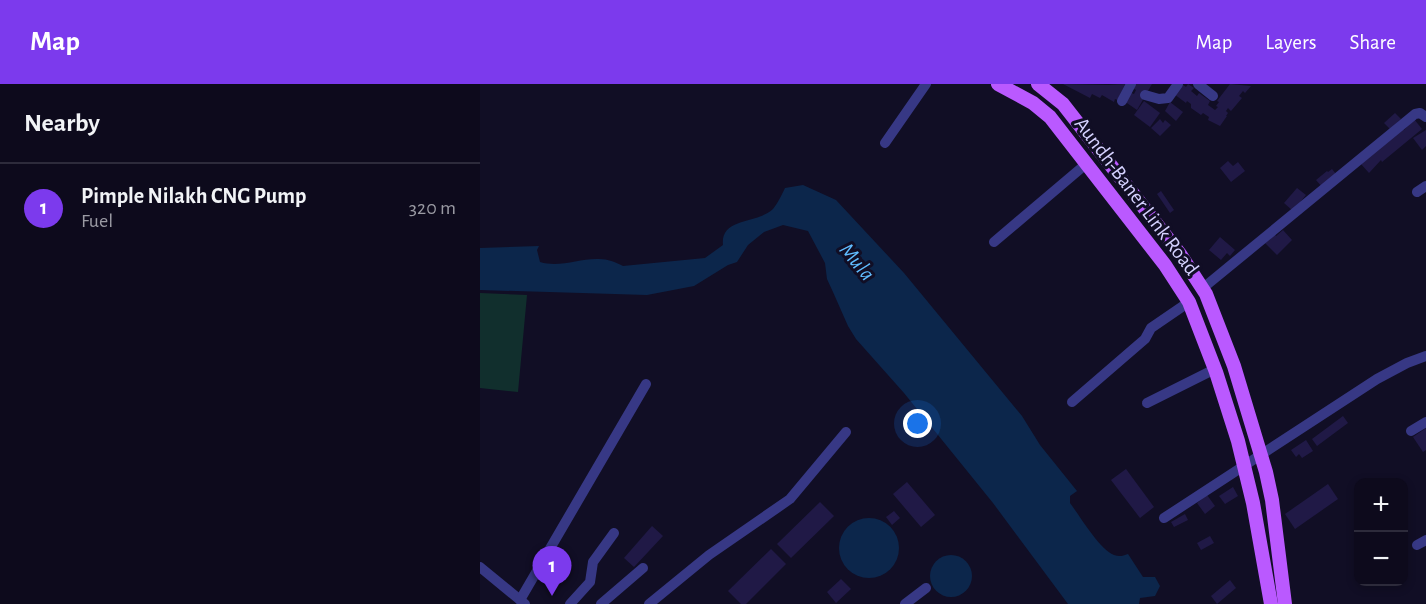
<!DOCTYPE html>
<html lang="en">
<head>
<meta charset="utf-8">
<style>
  body { margin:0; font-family:"Alegreya Sans",sans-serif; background:#161325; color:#f1f3f6 }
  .controls { position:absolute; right:18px; bottom:18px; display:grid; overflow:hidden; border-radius:12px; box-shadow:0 3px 9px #0003 }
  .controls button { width:54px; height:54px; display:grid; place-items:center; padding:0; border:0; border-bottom:2px solid #2d2b3b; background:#0d0a1c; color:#f1f3f6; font:30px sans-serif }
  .you { position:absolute; left:438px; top:340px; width:21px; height:21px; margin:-15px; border:4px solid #fff; border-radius:50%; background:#1a73e8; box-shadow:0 0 0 9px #1a73e833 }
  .badge { display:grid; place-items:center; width:39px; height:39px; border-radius:50%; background:#7c3aed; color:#fff; font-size:20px; font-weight:700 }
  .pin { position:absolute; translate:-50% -50px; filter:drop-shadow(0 2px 3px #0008) }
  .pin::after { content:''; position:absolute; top:32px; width:21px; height:18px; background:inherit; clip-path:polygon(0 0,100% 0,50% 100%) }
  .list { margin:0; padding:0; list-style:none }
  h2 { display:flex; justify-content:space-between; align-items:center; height:78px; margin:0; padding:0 24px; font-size:26px }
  h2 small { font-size:20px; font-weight:400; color:#9a9aa3 }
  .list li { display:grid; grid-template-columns:39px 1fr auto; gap:18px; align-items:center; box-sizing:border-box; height:90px; padding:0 24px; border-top:2px solid #2d2b3b }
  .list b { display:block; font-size:22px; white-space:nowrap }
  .list p { margin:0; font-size:20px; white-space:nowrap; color:#9a9aa3 }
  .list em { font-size:20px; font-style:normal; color:#9a9aa3 }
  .map { position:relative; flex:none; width:946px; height:520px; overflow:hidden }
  header { display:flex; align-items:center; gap:36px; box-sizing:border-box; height:84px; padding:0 30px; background:#7c3aed; color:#fff }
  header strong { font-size:28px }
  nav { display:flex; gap:33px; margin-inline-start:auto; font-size:21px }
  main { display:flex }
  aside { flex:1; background:#0d0a1c }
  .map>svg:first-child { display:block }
  .green { fill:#112f2d }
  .water { fill:#0c264b }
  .building { fill:#201946 }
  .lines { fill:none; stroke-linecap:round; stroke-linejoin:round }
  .minor { stroke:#373885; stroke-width:10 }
  .major { stroke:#ba59ff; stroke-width:14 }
  .labels { text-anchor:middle; stroke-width:6; stroke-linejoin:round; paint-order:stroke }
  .street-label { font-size:21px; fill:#d5d2ff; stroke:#110e25 }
  .water-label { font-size:22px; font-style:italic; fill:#60bcff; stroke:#110e25 }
</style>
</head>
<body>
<header>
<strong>Map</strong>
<nav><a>Map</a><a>Layers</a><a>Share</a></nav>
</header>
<main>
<aside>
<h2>Nearby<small></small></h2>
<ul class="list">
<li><span class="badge">1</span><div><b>Pimple Nilakh CNG Pump</b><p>Fuel</p></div><em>320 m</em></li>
</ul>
</aside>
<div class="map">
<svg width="946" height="520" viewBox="0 0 946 520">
  <rect width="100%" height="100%" fill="#110e25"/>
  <!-- green -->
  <polygon class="green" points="0,209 47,211 38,308 0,304"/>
  <!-- water -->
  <g class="water">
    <path d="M323,101l33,15 68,73 118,143 18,29 37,46 -7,5v7c10,13 29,46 44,52 5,2 9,1 14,-1l15,23h12l5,9 -5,10 -15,2 -1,6h-71l-75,-101 -89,-110 -48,-54 -8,-13 -15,-34 -6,-13 -2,-16 -17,-32 -25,-6 -19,7 -16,13 -11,17 -9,3 -34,21 -47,9 -167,-5v-42l59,-2 -2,4 3,12c20,6 40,-4 59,-3 9,0 16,3 24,7l82,-8 18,-13c-3,-28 35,-21 50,-36 5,-6 9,-15 12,-21z"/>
    <circle cx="389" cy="464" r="30"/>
    <circle cx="471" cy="492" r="21"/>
  </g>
  <!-- building -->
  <g class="building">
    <polygon points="583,0 628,1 645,0 638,16 635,15 634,18 622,11 620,14 612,10 610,14"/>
    <polygon points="653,0 672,0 657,26 644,17 649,8 654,10 656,6 651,3"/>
    <polygon points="702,0 706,3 708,0 714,4 711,7 717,12 719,9 730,17 728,21 735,26 738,23 736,22 739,18 737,17 750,0 771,2 765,9 763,7 759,12 762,14 751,27 748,24 746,27 748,29 746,32 747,32 740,42 728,36 729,33 723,29 721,31 711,24 711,20 707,17 706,19 694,10"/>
    <polygon points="664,17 680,29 670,43 654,31"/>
    <polygon points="690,18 703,28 696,37 685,27"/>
    <polygon points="915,29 921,35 910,45 904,39"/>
    <polygon points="680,35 683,39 685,36 691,41 680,52 671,44"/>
    <polygon points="934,35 942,45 902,78 901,76 889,89 881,80 923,45 924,46"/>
    <polygon points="946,46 946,62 942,66 933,54"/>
    <polygon points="748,77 753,82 758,78 765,87 751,98 740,84"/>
    <polygon points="852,85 856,90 842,103 836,96 847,87 848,88"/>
    <polygon points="817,104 826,111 813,127 804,119"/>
    <polygon points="681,107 694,126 690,129 677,110"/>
    <polygon points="803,146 812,156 797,171 783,157 793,148 796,152"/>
    <polygon points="740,153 755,166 750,172 747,169 741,176 729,166"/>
    <polygon points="863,332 868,339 837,362 832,355"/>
    <polygon points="946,344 946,366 943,368 933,353"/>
    <polygon points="826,356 833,367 822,374 819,370 816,373 811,366"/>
    <polygon points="646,385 674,423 660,434 631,396"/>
    <polygon points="427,398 455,431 441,443 413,410"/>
    <polygon points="848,400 858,415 815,445 805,430"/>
    <polygon points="753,403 758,412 745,420 739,412"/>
    <polygon points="727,411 735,422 725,430 717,419"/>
    <polygon points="340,418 354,432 311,474 297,460"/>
    <polygon points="414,427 420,434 412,441 406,433"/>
    <polygon points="705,430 708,436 694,443 691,438"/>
    <polygon points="172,442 183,452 154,483 144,474"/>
    <polygon points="730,452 734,459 721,466 717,459"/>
    <polygon points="291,465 306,480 266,520 261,520 248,507"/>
    <polygon points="361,495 371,505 356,519 347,508"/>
    <polygon points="750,496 756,504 737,520 731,512"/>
  </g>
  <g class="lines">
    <!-- minor -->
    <g class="minor">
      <polyline points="718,0 733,12"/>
      <polyline points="665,11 679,15 688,14 698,0"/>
      <polyline points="642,17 651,0"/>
      <polyline points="405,59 446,0"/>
      <polyline points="937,108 946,102"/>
      <polyline points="514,158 606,80"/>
      <polyline points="723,204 935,30 940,29 946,33"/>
      <polyline points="592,318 665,255 671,244 709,218"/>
      <polyline points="667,319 735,285"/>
      <polyline points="931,347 946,338"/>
      <polyline points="684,434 897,295 927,279 946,272"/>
      <polyline points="937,461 946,456"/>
      <polyline points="0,483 45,520"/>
      <polyline points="40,516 166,300"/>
      <polyline points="90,520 110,498 113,478 134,449"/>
      <polyline points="121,520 163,484"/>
      <polyline points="169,520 229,471 310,415 366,348"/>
      <polyline points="425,520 446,504"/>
    </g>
    <!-- major -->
    <g class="major">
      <polyline points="518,0 553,19 570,33 685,181 709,218 736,288 758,357 773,419 791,520"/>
      <polyline points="558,0 583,20 700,170 726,210 754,282 786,388 792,416 805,520"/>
    </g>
  </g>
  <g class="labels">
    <!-- street labels -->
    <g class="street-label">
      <text transform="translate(657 112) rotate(53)" y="7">Aundh-Baner Link Road</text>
    </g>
    <!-- water labels -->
    <g class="water-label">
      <text transform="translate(378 177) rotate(50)" y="8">Mula</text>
    </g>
  </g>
</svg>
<div class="controls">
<button>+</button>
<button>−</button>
</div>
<div class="you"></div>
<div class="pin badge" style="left:72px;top:512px">1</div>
</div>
</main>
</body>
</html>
